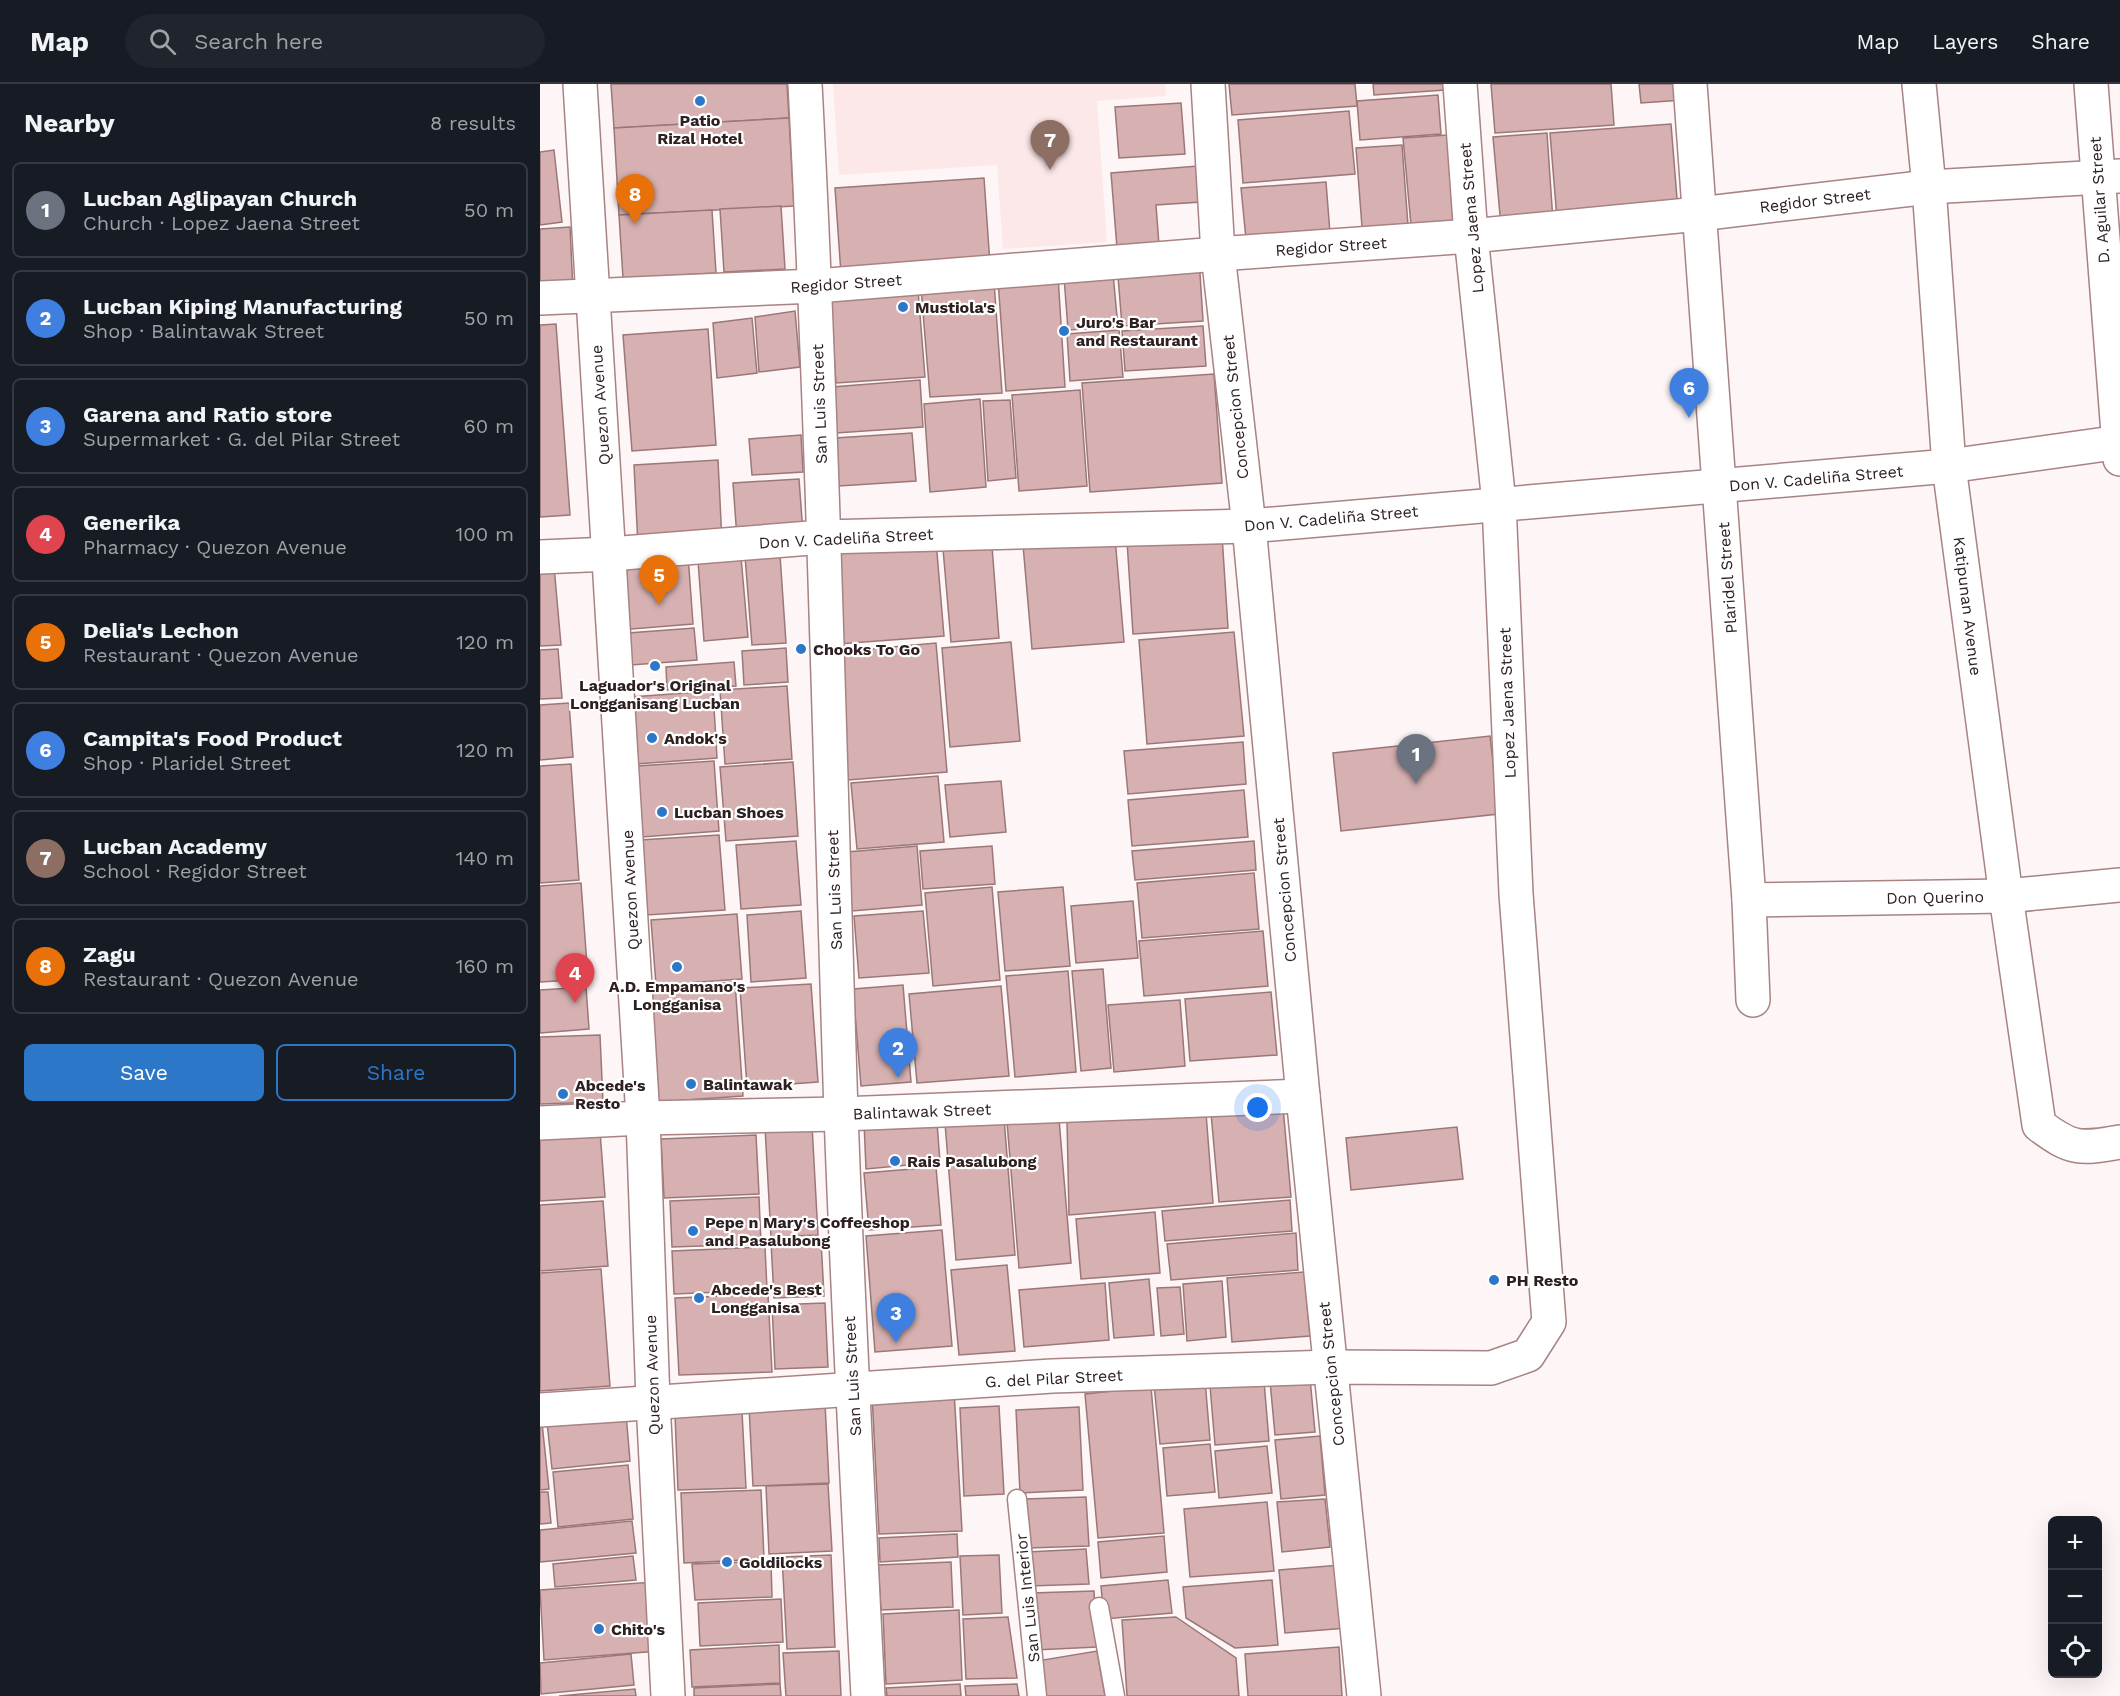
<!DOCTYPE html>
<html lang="en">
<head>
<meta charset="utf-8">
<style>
  body { margin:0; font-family:"Work Sans",sans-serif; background:#20242c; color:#f1f3f6 }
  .controls { position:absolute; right:18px; bottom:18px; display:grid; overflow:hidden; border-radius:9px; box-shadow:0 6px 24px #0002 }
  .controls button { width:54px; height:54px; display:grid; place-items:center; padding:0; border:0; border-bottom:2px solid #363941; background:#171b24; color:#f1f3f6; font:30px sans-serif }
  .you { position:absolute; left:718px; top:1024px; width:21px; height:21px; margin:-15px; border:4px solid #fff; border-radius:50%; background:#1a73e8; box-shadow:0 0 0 9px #1a73e833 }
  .badge { display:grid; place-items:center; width:39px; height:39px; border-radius:50%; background:#2c77c7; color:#fff; font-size:20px; font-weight:700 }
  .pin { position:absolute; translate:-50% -50px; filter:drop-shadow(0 2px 3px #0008) }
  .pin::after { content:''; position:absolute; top:32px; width:21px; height:18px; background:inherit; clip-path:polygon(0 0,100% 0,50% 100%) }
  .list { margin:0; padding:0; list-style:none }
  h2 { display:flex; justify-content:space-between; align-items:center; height:78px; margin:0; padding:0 24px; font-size:26px }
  h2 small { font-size:20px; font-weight:400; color:#9ea1a6 }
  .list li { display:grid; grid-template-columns:39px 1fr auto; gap:18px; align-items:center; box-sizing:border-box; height:96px; margin:0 12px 12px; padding:0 12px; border:2px solid #363941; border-radius:9px }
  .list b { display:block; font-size:22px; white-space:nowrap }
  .list p { margin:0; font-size:20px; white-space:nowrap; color:#9ea1a6 }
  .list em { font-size:20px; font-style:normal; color:#9ea1a6 }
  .actions { display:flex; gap:12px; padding:18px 24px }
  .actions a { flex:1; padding:14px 0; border:2px solid #2c77c7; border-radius:9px; text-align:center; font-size:21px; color:#2c77c7 }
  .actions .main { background:#2c77c7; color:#fff }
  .icon { flex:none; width:33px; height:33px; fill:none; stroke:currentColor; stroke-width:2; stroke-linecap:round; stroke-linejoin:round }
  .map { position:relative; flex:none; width:1580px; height:1612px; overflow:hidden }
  header { display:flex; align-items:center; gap:36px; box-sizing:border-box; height:84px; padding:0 30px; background:#171b24; border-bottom:2px solid #363941 }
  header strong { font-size:28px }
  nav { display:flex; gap:33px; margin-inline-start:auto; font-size:21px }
  .search { width:420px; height:54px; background:#20242c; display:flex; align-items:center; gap:15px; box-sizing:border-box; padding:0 21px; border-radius:33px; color:#9ea1a6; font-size:22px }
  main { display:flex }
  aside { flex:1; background:#171b24 }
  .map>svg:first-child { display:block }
  .built { fill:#fce8e9 }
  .building { fill:#d7b1b1; stroke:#9b7778; stroke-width:1.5 }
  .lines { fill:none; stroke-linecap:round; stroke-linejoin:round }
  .lane-casing { stroke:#a78384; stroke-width:21 }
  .street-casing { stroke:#a78384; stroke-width:36 }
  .secondary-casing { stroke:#a78384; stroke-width:36 }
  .lane { stroke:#fff; stroke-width:18 }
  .street { stroke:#fff; stroke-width:33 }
  .secondary { stroke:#fff; stroke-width:33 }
  .poi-dot { fill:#2c77c7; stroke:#fff; stroke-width:2 }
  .labels { text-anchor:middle; stroke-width:4.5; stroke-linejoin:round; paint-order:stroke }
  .poi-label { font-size:16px; font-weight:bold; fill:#2e2021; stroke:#fff; text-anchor:start }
  .street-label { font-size:16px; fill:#2e2021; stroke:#fff }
</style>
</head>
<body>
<header>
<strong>Map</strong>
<div class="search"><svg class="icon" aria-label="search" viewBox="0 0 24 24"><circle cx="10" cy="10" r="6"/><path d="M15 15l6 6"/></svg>Search here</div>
<nav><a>Map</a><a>Layers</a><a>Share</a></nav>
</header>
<main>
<aside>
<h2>Nearby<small>8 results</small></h2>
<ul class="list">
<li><span class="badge" style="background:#6b7280">1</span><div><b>Lucban Aglipayan Church</b><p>Church · Lopez Jaena Street</p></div><em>50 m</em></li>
<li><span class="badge" style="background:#3f7fe0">2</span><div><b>Lucban Kiping Manufacturing</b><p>Shop · Balintawak Street</p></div><em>50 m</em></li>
<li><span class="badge" style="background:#3f7fe0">3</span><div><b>Garena and Ratio store</b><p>Supermarket · G. del Pilar Street</p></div><em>60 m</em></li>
<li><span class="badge" style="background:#e0444e">4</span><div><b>Generika</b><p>Pharmacy · Quezon Avenue</p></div><em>100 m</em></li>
<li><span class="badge" style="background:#e8710a">5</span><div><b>Delia's Lechon</b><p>Restaurant · Quezon Avenue</p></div><em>120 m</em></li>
<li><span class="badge" style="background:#3f7fe0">6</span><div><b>Campita's Food Product</b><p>Shop · Plaridel Street</p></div><em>120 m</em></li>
<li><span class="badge" style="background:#8d6e63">7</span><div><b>Lucban Academy</b><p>School · Regidor Street</p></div><em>140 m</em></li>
<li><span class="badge" style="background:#e8710a">8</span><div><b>Zagu</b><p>Restaurant · Quezon Avenue</p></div><em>160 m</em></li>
</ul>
<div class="actions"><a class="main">Save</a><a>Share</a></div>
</aside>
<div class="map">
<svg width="1580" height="1612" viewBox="0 0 1580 1612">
  <rect width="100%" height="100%" fill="#fef6f6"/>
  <!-- built -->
  <polygon class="built" points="293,0 625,0 626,12 557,17 567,158 463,165 457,81 299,91"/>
  <!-- building -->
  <g class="building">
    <polygon points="71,0 247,0 249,34 74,44"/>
    <polygon points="689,0 815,0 817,22 692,31"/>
    <polygon points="833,0 905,0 905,6 834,11"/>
    <polygon points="951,0 1071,0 1074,41 955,49"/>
    <polygon points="1099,0 1142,0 1143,16 1101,19"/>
    <polygon points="898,11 901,50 820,56 817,17"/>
    <polygon points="641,19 645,70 579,74 575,23"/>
    <polygon points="809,27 815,90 703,99 698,36"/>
    <polygon points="249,34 254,122 79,131 74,44"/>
    <polygon points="1131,40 1138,127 1017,135 1010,49"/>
    <polygon points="1007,49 1013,137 961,142 953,53"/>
    <polygon points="908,51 916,138 871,141 863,54"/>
    <polygon points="862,61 868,141 822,143 816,64"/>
    <polygon points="14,66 22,138 0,141 0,68"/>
    <polygon points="658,82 661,118 616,121 619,161 577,164 571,89"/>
    <polygon points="444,94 450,180 301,190 295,104"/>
    <polygon points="786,98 790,149 706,155 701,104"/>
    <polygon points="241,122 245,185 184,188 180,125"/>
    <polygon points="172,126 176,189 83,194 79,131"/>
    <polygon points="30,143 33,207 0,209 0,145"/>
    <polygon points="659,174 663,237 582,242 577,180"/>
    <polygon points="573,190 578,243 528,246 524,193"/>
    <polygon points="518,192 525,303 466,307 458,196"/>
    <polygon points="454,198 462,309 390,313 381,204"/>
    <polygon points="378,206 385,293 296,299 290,212"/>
    <polygon points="255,227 260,283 219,288 215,233"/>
    <polygon points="212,234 217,289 177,294 173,239"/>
    <polygon points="16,240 30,431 0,433 0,241"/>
    <polygon points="663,242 666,282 585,287 582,247"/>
    <polygon points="168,245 176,361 92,367 83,251"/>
    <polygon points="579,246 583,293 530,297 527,250"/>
    <polygon points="674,290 682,399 550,408 542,299"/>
    <polygon points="380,296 383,343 296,349 292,303"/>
    <polygon points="540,306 547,402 479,407 472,311"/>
    <polygon points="440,315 446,403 390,408 384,320"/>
    <polygon points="470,316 476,394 448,397 443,317"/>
    <polygon points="372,349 376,397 299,402 295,354"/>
    <polygon points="261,351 263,388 212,391 209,355"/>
    <polygon points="178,376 182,458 98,462 94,381"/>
    <polygon points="259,395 263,449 197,454 193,399"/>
    <polygon points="451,449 459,554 411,558 402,453"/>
    <polygon points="682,451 688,544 593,550 587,457"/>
    <polygon points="575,454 584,558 492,565 483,461"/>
    <polygon points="396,457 404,552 298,560 290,465"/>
    <polygon points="148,471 153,540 79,546 74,477"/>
    <polygon points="240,471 246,559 212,561 205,472"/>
    <polygon points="201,473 208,553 164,557 158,477"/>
    <polygon points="14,482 21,561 0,562 0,483"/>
    <polygon points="154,544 157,576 91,581 88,549"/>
    <polygon points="694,548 704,652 607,660 599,556"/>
    <polygon points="471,558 480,657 410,663 402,564"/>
    <polygon points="396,559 407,688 308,696 297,568"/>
    <polygon points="246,564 248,598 204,601 202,567"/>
    <polygon points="18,565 22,614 0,615 0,566"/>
    <polygon points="194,578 196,602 127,606 126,583"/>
    <polygon points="247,602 252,675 185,680 180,606"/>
    <polygon points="173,607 177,674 96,680 91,613"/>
    <polygon points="29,619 33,673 0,676 0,621"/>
    <polygon points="950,652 959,730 801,747 793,669"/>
    <polygon points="703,658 706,700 588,710 584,667"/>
    <polygon points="174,677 179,747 102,753 97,682"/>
    <polygon points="253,678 258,752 186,757 180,683"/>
    <polygon points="31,680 39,796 0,799 0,682"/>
    <polygon points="398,692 404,758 317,765 311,699"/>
    <polygon points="461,697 466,748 410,753 405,701"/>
    <polygon points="704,706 708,753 592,762 588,716"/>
    <polygon points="179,751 185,826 106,831 100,756"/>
    <polygon points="256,757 261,821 201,825 196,761"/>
    <polygon points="714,757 716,786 595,796 592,767"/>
    <polygon points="377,762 382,821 312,827 307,768"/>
    <polygon points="452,762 455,800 383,805 380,767"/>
    <polygon points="714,789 719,845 602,854 597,799"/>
    <polygon points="41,799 48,895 0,898 0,802"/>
    <polygon points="452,803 460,896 393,902 385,809"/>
    <polygon points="523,803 530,882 465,887 458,808"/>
    <polygon points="593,817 598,874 536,879 531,822"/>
    <polygon points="261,827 266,894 211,898 207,831"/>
    <polygon points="383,827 389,889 319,894 314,832"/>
    <polygon points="197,830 202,895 116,901 111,836"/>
    <polygon points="723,847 728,902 604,912 599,857"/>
    <polygon points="563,885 571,984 541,987 532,887"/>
    <polygon points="528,887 536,988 475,993 466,892"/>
    <polygon points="195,898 203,1012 117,1018 109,904"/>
    <polygon points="271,900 278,998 207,1003 200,904"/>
    <polygon points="363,901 371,998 321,1002 313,905"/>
    <polygon points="461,902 469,992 377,999 369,910"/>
    <polygon points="46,903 49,945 0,949 0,906"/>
    <polygon points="731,908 737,971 650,977 645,915"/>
    <polygon points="640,916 645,982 574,988 568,921"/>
    <polygon points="60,951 63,1018 0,1020 0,953"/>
    <polygon points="743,1023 751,1113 679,1118 671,1029"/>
    <polygon points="666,1029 673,1119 529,1131 527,1036"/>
    <polygon points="464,1034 475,1171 416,1176 405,1039"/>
    <polygon points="519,1035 531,1179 479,1184 467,1038"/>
    <polygon points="324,1038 397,1039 400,1078 326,1085"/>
    <polygon points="272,1041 278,1151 231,1153 225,1043"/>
    <polygon points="917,1043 923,1095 811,1106 806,1054"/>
    <polygon points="60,1047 65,1113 0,1117 0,1051"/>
    <polygon points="216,1051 219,1110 124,1114 121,1055"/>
    <polygon points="396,1083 401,1141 329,1146 324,1089"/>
    <polygon points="219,1113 221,1160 132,1163 130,1117"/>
    <polygon points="750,1116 752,1147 625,1157 622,1127"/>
    <polygon points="63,1117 68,1182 0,1187 0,1121"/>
    <polygon points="615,1128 620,1189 541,1195 536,1135"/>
    <polygon points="402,1146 412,1262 335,1268 326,1152"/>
    <polygon points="756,1149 758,1186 631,1196 627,1160"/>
    <polygon points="281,1156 284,1212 234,1214 231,1158"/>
    <polygon points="225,1163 227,1206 134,1210 132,1167"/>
    <polygon points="467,1181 475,1267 419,1271 411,1186"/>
    <polygon points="61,1185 70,1302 0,1307 0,1189"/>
    <polygon points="764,1188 770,1252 692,1258 687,1194"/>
    <polygon points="609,1195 614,1251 574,1254 569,1199"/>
    <polygon points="682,1197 686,1253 647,1257 643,1200"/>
    <polygon points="565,1199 569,1256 484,1263 479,1206"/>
    <polygon points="640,1203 644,1250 621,1252 617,1204"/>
    <polygon points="228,1210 232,1288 139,1291 135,1214"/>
    <polygon points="285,1219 288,1283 235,1285 232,1221"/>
    <polygon points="770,1294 775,1348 735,1351 730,1297"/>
    <polygon points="665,1296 670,1356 620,1360 614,1301"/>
    <polygon points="724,1297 729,1357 675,1361 670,1302"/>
    <polygon points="611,1303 624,1449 558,1454 545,1310"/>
    <polygon points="414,1306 422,1447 339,1450 332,1310"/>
    <polygon points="285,1319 289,1399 213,1402 209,1322"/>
    <polygon points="459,1322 464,1410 424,1412 420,1324"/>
    <polygon points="539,1323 543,1406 480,1409 476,1326"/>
    <polygon points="202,1328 206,1404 138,1406 135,1331"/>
    <polygon points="86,1330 90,1377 12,1385 7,1338"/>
    <polygon points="0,1339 2,1339 9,1405 0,1406"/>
    <polygon points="780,1352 785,1411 741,1415 735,1356"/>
    <polygon points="670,1360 675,1408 627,1412 623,1364"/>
    <polygon points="727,1362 732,1409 679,1414 675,1367"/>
    <polygon points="88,1381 93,1435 18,1443 13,1388"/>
    <polygon points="288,1400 292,1467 229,1470 226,1402"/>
    <polygon points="221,1406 224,1475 144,1479 141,1409"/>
    <polygon points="0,1408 8,1408 11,1439 0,1440"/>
    <polygon points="546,1413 549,1462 488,1464 485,1415"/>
    <polygon points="785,1415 790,1463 742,1468 737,1418"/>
    <polygon points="727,1418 734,1487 650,1493 644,1425"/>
    <polygon points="92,1437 96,1469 0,1478 0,1446"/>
    <polygon points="417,1450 418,1473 340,1478 339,1454"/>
    <polygon points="624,1452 627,1488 561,1494 558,1458"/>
    <polygon points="546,1465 549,1500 489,1502 488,1468"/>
    <polygon points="291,1471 295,1563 247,1565 242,1473"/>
    <polygon points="459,1471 462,1529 423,1531 420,1472"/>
    <polygon points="93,1472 96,1496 15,1503 13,1480"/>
    <polygon points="231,1477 232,1513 155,1516 152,1480"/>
    <polygon points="411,1478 413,1523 341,1526 338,1481"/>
    <polygon points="801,1481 807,1544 745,1549 739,1486"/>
    <polygon points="628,1496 632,1529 564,1535 561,1502"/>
    <polygon points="732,1496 738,1561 695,1564 646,1534 643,1503"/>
    <polygon points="114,1498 119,1567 4,1576 0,1506"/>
    <polygon points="554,1507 557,1563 494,1566 491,1509"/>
    <polygon points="241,1515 243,1558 160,1562 158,1519"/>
    <polygon points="419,1526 422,1596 346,1600 343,1530"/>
    <polygon points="468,1533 477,1594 426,1595 423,1535"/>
    <polygon points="636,1533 696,1574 699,1612 587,1612 582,1536"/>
    <polygon points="239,1561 240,1599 152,1603 150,1566"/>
    <polygon points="799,1563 802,1612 708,1612 705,1570"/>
    <polygon points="299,1567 301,1612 246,1612 243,1569"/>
    <polygon points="557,1567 565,1612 503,1612 497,1577"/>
    <polygon points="91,1570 94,1601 1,1610 0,1579"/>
    <polygon points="240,1600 241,1612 154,1612 154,1604"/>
    <polygon points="420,1600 421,1612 347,1612 346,1604"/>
    <polygon points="477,1600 479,1612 426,1612 425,1602"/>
    <polygon points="95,1605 96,1612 19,1612"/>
  </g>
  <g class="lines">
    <defs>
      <g id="lane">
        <polyline points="477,1415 497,1612"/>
        <polyline points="559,1523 575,1612"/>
      </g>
      <g id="street">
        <path d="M265,0c18,343 25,686 36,1029 7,194 17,389 27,583"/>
        <polyline points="668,0 678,170 709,442 763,1012 824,1612"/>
        <polyline points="1150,0 1209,816 1213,916"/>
        <path d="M1379,0l10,103 20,279 57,430 33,229c33,25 41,24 81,17"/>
        <polyline points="1551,0 1580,375"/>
        <polyline points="0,214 276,202 678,170 931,152 1159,130 1389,103 1580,92"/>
        <polyline points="0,473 70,470 283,453 709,442 1409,382 1580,358"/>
        <polyline points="1209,816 1466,812 1580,801"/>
        <polyline points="0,1039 103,1034 301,1030 763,1012"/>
        <polyline points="0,1326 512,1292 790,1283 951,1284 988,1271 1009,1238 976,810 959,419 931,152 920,0"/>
      </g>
      <polyline id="secondary" points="40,0 103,1034 113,1317 128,1612"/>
    </defs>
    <!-- lane casing -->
    <use href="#lane" class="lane-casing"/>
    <!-- street casing -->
    <use href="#street" class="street-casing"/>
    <!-- secondary casing -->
    <use href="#secondary" class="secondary-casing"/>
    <!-- lane -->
    <use href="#lane" class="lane"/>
    <!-- street -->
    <use href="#street" class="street"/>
    <!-- secondary -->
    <use href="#secondary" class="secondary"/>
  </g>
  <!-- markers -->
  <g class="poi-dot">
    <circle cx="160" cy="17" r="6"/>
    <circle cx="363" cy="223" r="6"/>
    <circle cx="524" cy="247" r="6"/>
    <circle cx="261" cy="565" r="6"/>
    <circle cx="115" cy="582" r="6"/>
    <circle cx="112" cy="654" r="6"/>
    <circle cx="122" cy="728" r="6"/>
    <circle cx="137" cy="883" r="6"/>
    <circle cx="151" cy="1000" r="6"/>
    <circle cx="23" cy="1010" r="6"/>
    <circle cx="355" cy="1077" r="6"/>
    <circle cx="153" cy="1147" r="6"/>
    <circle cx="954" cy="1196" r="6"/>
    <circle cx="159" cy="1214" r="6"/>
    <circle cx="187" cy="1478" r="6"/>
    <circle cx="59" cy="1545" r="6"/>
  </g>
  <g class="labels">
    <!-- poi labels -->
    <g class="poi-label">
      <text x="160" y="42" text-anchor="middle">Patio<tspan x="160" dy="18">Rizal Hotel</tspan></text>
      <text x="375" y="229">Mustiola's</text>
      <text x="536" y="244">Juro's Bar<tspan x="536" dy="18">and Restaurant</tspan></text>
      <text x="273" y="571">Chooks To Go</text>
      <text x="115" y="607" text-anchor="middle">Laguador's Original<tspan x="115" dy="18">Longganisang Lucban</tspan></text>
      <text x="124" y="660">Andok's</text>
      <text x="134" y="734">Lucban Shoes</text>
      <text x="137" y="908" text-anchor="middle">A.D. Empamano's<tspan x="137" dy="18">Longganisa</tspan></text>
      <text x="163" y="1006">Balintawak</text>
      <text x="35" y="1007">Abcede's<tspan x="35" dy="18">Resto</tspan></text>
      <text x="367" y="1083">Rais Pasalubong</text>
      <text x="165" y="1144">Pepe n Mary's Coffeeshop<tspan x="165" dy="18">and Pasalubong</tspan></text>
      <text x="966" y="1202">PH Resto</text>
      <text x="171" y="1211">Abcede's Best<tspan x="171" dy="18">Longganisa</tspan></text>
      <text x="199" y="1484">Goldilocks</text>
      <text x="71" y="1551">Chito's</text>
    </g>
    <!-- street labels -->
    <g class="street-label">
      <text transform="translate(1275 116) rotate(-7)" y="6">Regidor Street</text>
      <text transform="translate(1559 116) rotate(-94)" y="6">D. Aguilar Street</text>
      <text transform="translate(931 134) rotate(-95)" y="6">Lopez Jaena Street</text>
      <text transform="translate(791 162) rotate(-4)" y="6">Regidor Street</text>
      <text transform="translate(306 199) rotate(-4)" y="6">Regidor Street</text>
      <text transform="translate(279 320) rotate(-92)" y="6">San Luis Street</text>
      <text transform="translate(60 321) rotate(-94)" y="6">Quezon Avenue</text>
      <text transform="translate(695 323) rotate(-96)" y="6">Concepcion Street</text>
      <text transform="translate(1276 394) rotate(-5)" y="6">Don V. Cadeliña Street</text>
      <text transform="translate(791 434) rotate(-5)" y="6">Don V. Cadeliña Street</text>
      <text transform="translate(306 454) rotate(-3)" y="6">Don V. Cadeliña Street</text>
      <text transform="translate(1187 494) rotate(-94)" y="6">Plaridel Street</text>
      <text transform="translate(1428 522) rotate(83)" y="6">Katipunan Avenue</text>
      <text transform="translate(967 619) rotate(-92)" y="6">Lopez Jaena Street</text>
      <text transform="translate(90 806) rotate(-93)" y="6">Quezon Avenue</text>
      <text transform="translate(294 806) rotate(-92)" y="6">San Luis Street</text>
      <text transform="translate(744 806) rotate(-95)" y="6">Concepcion Street</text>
      <text transform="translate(1395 813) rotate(-1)" y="6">Don Querino</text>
      <text transform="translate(382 1027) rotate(-2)" y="6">Balintawak Street</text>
      <text transform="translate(791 1290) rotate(-96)" y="6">Concepcion Street</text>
      <text transform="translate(112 1291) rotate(-92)" y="6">Quezon Avenue</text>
      <text transform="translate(312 1292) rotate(-93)" y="6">San Luis Street</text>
      <text transform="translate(514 1294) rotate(-3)" y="6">G. del Pilar Street</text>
      <text transform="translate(487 1514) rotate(-96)" y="6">San Luis Interior</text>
    </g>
  </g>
</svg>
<div class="controls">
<button>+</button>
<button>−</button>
<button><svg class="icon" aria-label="locate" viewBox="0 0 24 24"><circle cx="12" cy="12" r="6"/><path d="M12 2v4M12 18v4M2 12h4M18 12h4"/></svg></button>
</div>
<div class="you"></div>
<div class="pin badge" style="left:876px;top:700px;background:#6b7280">1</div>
<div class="pin badge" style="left:358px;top:994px;background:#3f7fe0">2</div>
<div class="pin badge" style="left:356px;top:1259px;background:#3f7fe0">3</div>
<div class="pin badge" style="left:35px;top:919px;background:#e0444e">4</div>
<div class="pin badge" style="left:119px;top:521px;background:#e8710a">5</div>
<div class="pin badge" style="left:1149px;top:334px;background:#3f7fe0">6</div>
<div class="pin badge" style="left:510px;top:86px;background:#8d6e63">7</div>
<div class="pin badge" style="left:95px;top:140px;background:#e8710a">8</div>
</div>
</main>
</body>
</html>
